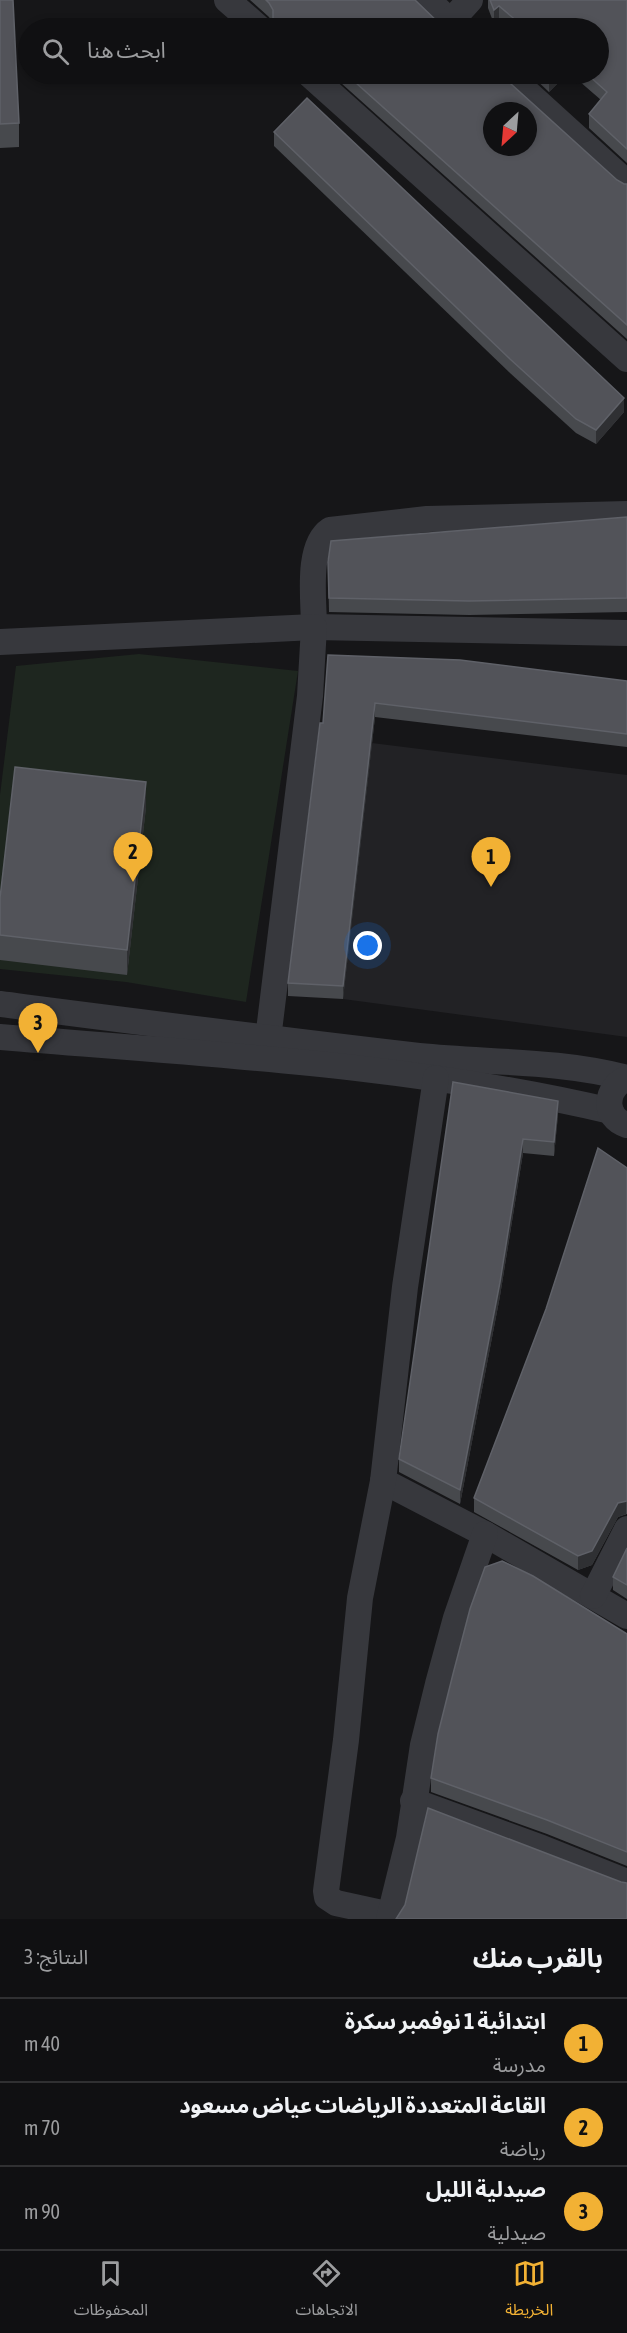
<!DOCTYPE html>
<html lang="ar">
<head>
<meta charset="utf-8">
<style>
  body { margin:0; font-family:"Asap Condensed","Noto Sans Arabic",sans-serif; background:#1e1e20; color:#f1f3f6; direction:rtl }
  .compass { position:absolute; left:483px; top:102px; width:54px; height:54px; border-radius:50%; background:#101012; box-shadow:0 3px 9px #0003; rotate:206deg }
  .you { position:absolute; left:368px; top:946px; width:21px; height:21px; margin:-15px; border:4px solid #fff; border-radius:50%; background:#1a73e8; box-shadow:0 0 0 9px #1a73e833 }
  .badge { display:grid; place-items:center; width:39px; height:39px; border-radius:50%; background:#f2b134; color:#111; font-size:20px; font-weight:700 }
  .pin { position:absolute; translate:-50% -50px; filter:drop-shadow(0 2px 3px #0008) }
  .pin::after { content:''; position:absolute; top:32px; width:21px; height:18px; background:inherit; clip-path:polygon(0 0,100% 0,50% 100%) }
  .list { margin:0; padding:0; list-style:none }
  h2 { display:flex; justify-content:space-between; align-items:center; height:78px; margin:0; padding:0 24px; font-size:26px }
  h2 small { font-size:20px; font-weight:400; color:#9c9d9f }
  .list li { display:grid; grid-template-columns:39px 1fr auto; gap:18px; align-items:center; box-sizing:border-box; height:84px; padding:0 24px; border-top:2px solid #303032 }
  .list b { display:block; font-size:22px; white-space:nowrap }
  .list p { margin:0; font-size:20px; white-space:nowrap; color:#9c9d9f }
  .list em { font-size:20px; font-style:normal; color:#9c9d9f }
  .icon { flex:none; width:33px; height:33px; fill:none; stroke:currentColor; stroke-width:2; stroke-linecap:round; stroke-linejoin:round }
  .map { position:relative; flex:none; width:627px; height:1919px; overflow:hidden; direction:ltr }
  .search { position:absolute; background:#101012; box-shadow:0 3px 9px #0003; left:18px; right:18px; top:18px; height:66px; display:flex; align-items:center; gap:15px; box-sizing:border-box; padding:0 21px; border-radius:33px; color:#9c9d9f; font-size:22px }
  .sheet { height:330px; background:#101012 }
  nav { display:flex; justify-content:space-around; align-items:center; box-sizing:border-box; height:84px; border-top:2px solid #303032; background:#101012; font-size:16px; color:#9c9d9f }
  nav a { display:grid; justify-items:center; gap:3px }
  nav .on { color:#f2b134 }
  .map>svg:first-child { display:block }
  .built { fill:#222225 }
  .grass { fill:#1e261f }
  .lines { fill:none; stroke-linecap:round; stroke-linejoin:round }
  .minor { stroke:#37383d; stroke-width:26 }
  .wall { fill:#47494d }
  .shaded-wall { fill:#2f3033 }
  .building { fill:#525359; stroke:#5f6168; stroke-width:1.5; fill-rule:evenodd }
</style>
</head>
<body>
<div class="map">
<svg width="627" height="1919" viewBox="0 0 627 1919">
  <rect width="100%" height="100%" fill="#161618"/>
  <!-- built -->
  <polygon class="built" points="372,743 627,775 627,1037 343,999"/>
  <!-- grass -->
  <polygon class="grass" points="139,654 298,671 246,1002 126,982 0,969 0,795 16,666"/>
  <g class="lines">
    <!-- minor -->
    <g class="minor">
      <polyline points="227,0 259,28"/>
      <polyline points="428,0 457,28"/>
      <polyline points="450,22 470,0"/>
      <polyline points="309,74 627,359"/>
      <polyline points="507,74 627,183"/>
      <path d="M627,514l-200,5 -97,11c-24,16 -16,71 -16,97l313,6"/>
      <polyline points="0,642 314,627 310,696 268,1039"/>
      <path d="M0,1004c140,18 279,36 419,52 70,7 140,4 208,22"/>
      <path d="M0,1037c204,17 411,27 611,74"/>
      <path d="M627,1078c-22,10 -25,39 0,47"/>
      <polyline points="383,1481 485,1534 627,1616"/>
      <polyline points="593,1596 627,1529"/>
      <polyline points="413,1801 542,1848 627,1882"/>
      <polyline points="391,1915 336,1903 327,1897 326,1891 346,1740 360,1598 383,1481 405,1287 436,1078"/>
      <polyline points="389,1919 409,1838 423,1745 438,1684 456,1618 485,1534"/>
    </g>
  </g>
  <!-- wall -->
  <g class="wall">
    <polygon points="0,0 19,123 19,147 0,148"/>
    <polygon points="250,0 415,0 444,28 273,28 273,24 269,17"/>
    <polygon points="488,0 627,0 627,163 589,128 589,114 601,100 571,74 598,74 598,28 509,28 499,20 494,24 488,8"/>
    <polygon points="331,74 490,74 617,180 624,184 627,184 627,339"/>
    <polygon points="531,74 567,74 549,92 531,75"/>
    <polygon points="274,132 624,412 596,444 576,433 510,373 274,146"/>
    <polygon points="627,517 627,612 469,615 329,612 328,562"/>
    <polygon points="328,655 627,681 627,747 375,717 343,999 288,996 288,983 323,723"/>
    <polygon points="146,807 127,975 0,960 0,898"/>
    <polygon points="453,1082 558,1115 554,1156 523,1153 500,1296 460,1504 399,1472 399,1459"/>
    <polygon points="627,1168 627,1514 618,1517 592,1565 578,1570 474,1512 474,1498"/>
    <polygon points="627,1548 627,1599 613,1590 613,1577"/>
    <polygon points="627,1634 627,1866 547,1834 431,1792 431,1778"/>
  </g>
  <!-- shaded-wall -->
  <g class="shaded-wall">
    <polygon points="499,6 499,20 494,24 494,10"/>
    <polygon points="554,74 567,74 549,92 549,78"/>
    <polygon points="624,398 624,412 596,444 596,430"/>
    <polygon points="375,703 375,717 343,999 343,986"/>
    <polygon points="146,782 146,807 127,975 127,950"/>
    <polygon points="558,1101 558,1115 554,1156 554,1142"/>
    <polygon points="523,1139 523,1153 500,1296 460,1504 460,1490"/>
    <polygon points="626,1500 626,1514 618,1517 592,1565 578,1570 578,1556 618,1503"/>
  </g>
  <!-- building -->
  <g class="building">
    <polygon points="0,0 13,0 19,123 0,124"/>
    <polygon points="266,0 415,0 444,28 284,28 273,18 273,10 269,3"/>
    <polygon points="490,0 627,0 627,149 589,114 607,92 587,74 598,74 598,28 525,28 499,6 494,10"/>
    <path d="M346,74h144l2,1 2,-1h6l117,106 7,4h3v141zM492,111h36v36h-36z"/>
    <polygon points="544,74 554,74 549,78"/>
    <polygon points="307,98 624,398 596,430 576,419 510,359 274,132"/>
    <polygon points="627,517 627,598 469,601 329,598 328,562 331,541"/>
    <polygon points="328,655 460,660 627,681 627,734 375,703 343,986 288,983 320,723 323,723"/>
    <polygon points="15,767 146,782 127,950 0,935 0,898"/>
    <polygon points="453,1082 558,1101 554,1142 523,1139 500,1282 460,1490 399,1459"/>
    <polygon points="598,1148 627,1168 627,1501 618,1503 592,1551 578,1556 474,1498 546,1309"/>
    <polygon points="627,1548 627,1585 613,1577"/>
    <polygon points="502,1561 533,1576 627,1634 627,1852 547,1820 431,1778 438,1734 453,1674 470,1609 485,1567"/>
    <polygon points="428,1808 621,1882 627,1883 627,1919 396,1919 405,1905"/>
  </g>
</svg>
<svg class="compass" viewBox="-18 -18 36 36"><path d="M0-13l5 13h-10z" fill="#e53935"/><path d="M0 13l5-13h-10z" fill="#9c9d9f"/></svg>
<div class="you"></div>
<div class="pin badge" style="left:491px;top:887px">1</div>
<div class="pin badge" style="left:133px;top:882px">2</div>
<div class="pin badge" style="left:38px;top:1053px">3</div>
<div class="search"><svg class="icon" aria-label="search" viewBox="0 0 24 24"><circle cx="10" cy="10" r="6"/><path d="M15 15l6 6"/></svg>ابحث هنا</div>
</div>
<section class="sheet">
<h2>بالقرب منك<small>النتائج: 3</small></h2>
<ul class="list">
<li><span class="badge">1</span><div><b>ابتدائية 1 نوفمبر سكرة</b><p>مدرسة</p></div><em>40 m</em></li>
<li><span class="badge">2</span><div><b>القاعة المتعددة الرياضات عياض مسعود</b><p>رياضة</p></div><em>70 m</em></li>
<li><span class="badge">3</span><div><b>صيدلية الليل</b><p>صيدلية</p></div><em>90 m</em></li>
</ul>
</section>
<nav>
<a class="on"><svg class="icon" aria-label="map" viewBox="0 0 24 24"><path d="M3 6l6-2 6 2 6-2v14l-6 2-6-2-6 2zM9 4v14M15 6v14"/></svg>الخريطة</a>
<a><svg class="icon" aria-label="directions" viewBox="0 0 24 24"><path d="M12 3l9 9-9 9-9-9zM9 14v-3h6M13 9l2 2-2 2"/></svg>الاتجاهات</a>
<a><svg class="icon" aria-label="saved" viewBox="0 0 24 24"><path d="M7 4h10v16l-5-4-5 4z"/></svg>المحفوظات</a>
</nav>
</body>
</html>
